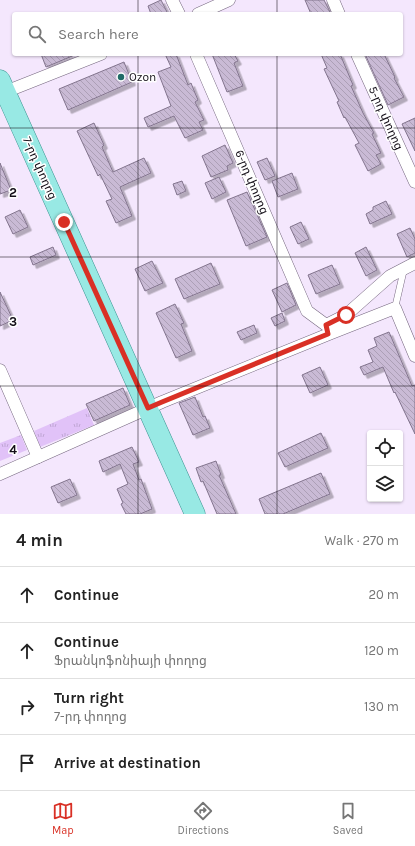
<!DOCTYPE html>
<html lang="en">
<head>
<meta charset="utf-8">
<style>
  body { margin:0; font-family:Karla,"Noto Sans Armenian",sans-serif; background:#f6f6f6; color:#222 }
  .controls { position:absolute; right:12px; bottom:12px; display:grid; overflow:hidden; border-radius:4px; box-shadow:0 1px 3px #0004 }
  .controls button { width:36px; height:36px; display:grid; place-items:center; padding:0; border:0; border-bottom:1px solid #e0e0e0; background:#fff; color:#222; font:20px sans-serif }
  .stop { position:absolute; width:12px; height:12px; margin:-9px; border:3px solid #d93025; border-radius:50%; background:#fff }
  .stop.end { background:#d93025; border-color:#fff; box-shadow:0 1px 4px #0008 }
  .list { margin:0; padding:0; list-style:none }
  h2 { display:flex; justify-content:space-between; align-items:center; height:52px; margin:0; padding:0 16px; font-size:17px }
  h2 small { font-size:13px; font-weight:400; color:#767676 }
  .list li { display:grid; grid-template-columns:26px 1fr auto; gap:12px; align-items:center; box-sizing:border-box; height:56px; padding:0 16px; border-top:1px solid #e0e0e0 }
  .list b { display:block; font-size:15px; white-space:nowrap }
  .list p { margin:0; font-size:13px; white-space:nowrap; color:#767676 }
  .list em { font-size:13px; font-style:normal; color:#767676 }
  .icon { flex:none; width:22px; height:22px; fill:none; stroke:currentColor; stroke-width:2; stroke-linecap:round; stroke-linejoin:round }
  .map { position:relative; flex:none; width:415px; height:514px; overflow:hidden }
  .search { position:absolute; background:#fff; box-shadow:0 1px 3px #0004; left:12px; right:12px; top:12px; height:44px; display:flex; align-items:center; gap:10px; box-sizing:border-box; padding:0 14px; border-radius:4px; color:#767676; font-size:15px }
  .sheet { height:276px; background:#fff }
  nav { display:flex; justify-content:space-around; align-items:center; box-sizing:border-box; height:56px; border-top:1px solid #e0e0e0; background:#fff; font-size:11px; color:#767676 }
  nav a { display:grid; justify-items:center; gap:2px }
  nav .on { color:#d93025 }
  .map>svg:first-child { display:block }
  .park { fill:url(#park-tufts) }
  .building { fill:url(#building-back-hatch); stroke:#82748d; filter:url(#shadow) }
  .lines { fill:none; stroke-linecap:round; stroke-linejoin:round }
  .lane-casing { stroke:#75677f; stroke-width:7 }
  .street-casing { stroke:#75677f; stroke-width:13 }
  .primary-casing { stroke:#3e9391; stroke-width:21 }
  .lane { stroke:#fff; stroke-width:6 }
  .street { stroke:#fff; stroke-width:12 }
  .primary { stroke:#98e9e4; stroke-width:20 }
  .route { stroke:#d93025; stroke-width:5 }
  .grid { fill:none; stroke:#140f18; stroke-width:1; stroke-opacity:0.55 }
  .poi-dot { fill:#206b67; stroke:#fff; stroke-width:1.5 }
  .labels { text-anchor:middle; stroke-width:3; stroke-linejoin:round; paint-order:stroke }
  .poi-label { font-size:12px; fill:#140f18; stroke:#fff; text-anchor:start }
  .street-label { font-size:12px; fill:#140f18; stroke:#fff }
  .grid-label { font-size:13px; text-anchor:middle; font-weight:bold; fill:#140f18; stroke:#fff; stroke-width:3; stroke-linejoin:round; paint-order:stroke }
</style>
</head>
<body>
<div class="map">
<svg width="415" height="514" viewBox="0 0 415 514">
  <defs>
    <pattern id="park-tufts" width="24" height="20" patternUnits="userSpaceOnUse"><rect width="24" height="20" fill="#e1c2f8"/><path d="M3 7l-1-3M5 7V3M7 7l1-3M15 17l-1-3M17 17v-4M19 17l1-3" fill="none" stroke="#c0a6d4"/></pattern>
    <pattern id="building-back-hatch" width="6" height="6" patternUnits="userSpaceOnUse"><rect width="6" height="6" fill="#c9bad5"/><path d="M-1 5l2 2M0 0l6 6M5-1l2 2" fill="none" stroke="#ac9fb6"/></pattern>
    <filter id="shadow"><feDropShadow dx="3.5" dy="3.5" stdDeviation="0" flood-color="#0004"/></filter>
  </defs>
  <rect width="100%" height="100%" fill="#f4e7fd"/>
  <!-- park -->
  <g class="park">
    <polygon points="87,408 94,425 40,447 34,431"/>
    <polygon points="21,435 27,450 0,461 0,443"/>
  </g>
  <!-- building -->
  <g class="building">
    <polygon points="161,0 168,14 151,14 148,6"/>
    <polygon points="305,0 324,0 331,14 311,14"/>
    <polygon points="41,54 77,54 46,67"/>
    <polygon points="165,54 176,54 188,85 191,83 195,93 198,100 195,102 204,120 199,122 203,130 185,138 174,116 148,127 144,118 171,106 158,72 171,67"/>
    <polygon points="212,54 234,54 238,61 234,63 243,86 227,92"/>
    <polygon points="321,54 340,54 353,85 351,86 363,113 374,133 372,134 381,153 376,155 381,164 368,171 355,145 359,143 345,117 344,118 337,102 339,101 324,69 327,68"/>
    <polygon points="365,54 384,54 395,77 394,78 404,97 388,105"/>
    <polygon points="124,62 132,82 68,110 59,89"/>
    <polygon points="415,118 415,151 402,124"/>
    <polygon points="94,123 104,145 102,147 113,172 144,158 151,173 120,187 132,216 116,223 106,201 112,199 100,174 98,176 77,131"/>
    <polygon points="225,145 233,163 227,166 228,170 211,177 202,156"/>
    <polygon points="267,158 275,176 265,180 257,162"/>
    <polygon points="0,163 11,190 0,194"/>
    <polygon points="292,173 298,189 278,197 272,181"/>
    <polygon points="219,177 226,192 212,199 205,183"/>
    <polygon points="182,181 186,191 177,195 173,184"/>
    <polygon points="247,192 267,237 246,246 227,200"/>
    <polygon points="386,201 392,214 370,224 366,214 373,210 373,207"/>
    <polygon points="20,210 28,227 13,234 5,217"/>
    <polygon points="301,222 309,239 298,244 290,227"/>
    <polygon points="410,228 415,239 415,253 407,257 397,234"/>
    <polygon points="53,247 56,255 33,265 30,257"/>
    <polygon points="366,247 377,270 366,276 355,253"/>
    <polygon points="152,261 163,283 145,291 135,269"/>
    <polygon points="211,263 220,284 184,299 175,279"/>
    <polygon points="332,265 340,284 316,294 308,275"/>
    <polygon points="287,283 296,305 282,312 272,290"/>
    <polygon points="0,292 13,320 0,326"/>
    <polygon points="175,304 184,323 181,324 192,351 176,358 156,313"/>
    <polygon points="282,313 285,321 275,326 271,318"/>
    <polygon points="254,325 257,333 241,340 237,332"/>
    <polygon points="389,332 412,386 415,385 415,434 395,392 394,393 383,367 364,375 360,367 373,362 368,350 377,346 374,338"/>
    <polygon points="320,367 328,385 310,393 302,375"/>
    <polygon points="123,388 130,405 94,421 86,404"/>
    <polygon points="195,397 203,417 205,416 210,428 193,435 179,403"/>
    <polygon points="321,433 328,448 285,467 278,453"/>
    <polygon points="132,447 139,462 133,464 139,480 141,479 152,509 140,514 126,514 121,504 123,503 117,489 128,484 120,464 103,472 99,461"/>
    <polygon points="216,461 221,475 219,475 236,514 217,514 203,481 201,482 196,468"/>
    <polygon points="321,473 330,494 283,514 265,514 259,499"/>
    <polygon points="70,479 77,495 58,503 51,487"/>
  </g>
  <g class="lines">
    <defs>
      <polyline id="lane" points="395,308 404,269"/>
      <g id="street">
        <polyline points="172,0 179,14"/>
        <polyline points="333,0 339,14"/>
        <polyline points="198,14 229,0"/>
        <polyline points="196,54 307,311 326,325 346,315 390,276 415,263"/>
        <polyline points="357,54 415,182"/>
        <polyline points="5,92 101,54"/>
        <polyline points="0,370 38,457"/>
        <polyline points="0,474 162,402 329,334 395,308 415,356"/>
      </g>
      <polyline id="primary" points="0,80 195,514"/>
    </defs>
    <!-- lane casing -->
    <use href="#lane" class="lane-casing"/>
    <!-- street casing -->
    <use href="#street" class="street-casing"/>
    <!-- primary casing -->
    <use href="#primary" class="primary-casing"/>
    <!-- lane -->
    <use href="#lane" class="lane"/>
    <!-- street -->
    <use href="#street" class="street"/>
    <!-- primary -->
    <use href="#primary" class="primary"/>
  </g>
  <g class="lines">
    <!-- route -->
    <polyline class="route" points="64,222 148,408 162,402 328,334 326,325 346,315"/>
  </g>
  <!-- grid -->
  <path class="grid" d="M138,0v14M277,0v14M138,54v460M277,54v460M0,128h415M0,257h415M0,386h415"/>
  <!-- markers -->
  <circle class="poi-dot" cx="121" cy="77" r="4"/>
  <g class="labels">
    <!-- poi labels -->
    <g class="poi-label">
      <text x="129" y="81">Ozon</text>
    </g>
    <!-- street labels -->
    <g class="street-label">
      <text transform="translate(386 118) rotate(66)" y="4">5-րդ փողոց</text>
      <text transform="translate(40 168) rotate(66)" y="4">7-րդ փողոց</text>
      <text transform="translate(252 182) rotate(67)" y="4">6-րդ փողոց</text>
    </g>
  </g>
  <g class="grid-label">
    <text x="13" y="197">2</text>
    <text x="13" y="326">3</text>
    <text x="13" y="454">4</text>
  </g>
</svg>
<div class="controls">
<button><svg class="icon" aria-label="locate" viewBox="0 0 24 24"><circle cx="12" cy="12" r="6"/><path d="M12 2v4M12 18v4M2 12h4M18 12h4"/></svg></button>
<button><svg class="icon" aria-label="layers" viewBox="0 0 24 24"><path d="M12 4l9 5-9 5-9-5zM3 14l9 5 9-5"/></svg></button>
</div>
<div class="stop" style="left:346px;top:315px"></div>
<div class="stop end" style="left:64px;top:222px"></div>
<div class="search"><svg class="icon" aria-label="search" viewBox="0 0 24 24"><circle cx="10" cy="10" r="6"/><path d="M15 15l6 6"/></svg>Search here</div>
</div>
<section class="sheet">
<h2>4 min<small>Walk · 270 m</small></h2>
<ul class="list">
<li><svg class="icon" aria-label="ahead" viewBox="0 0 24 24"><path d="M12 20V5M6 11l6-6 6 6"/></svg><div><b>Continue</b></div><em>20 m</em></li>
<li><svg class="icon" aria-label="ahead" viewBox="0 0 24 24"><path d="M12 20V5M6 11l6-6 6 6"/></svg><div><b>Continue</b><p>Ֆրանկոֆոնիայի փողոց</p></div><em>120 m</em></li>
<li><svg class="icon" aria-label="right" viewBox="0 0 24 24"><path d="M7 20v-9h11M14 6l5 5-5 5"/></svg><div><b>Turn right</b><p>7-րդ փողոց</p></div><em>130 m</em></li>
<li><svg class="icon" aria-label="arrive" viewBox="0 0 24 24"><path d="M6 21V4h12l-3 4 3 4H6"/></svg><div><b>Arrive at destination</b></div></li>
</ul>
</section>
<nav>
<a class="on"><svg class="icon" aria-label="map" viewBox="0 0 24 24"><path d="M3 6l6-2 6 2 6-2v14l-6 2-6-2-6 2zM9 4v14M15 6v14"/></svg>Map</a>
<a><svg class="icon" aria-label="directions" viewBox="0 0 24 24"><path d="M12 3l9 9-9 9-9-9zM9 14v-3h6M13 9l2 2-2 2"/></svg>Directions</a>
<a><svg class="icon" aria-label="saved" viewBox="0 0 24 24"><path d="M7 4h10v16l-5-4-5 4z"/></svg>Saved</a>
</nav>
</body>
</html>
